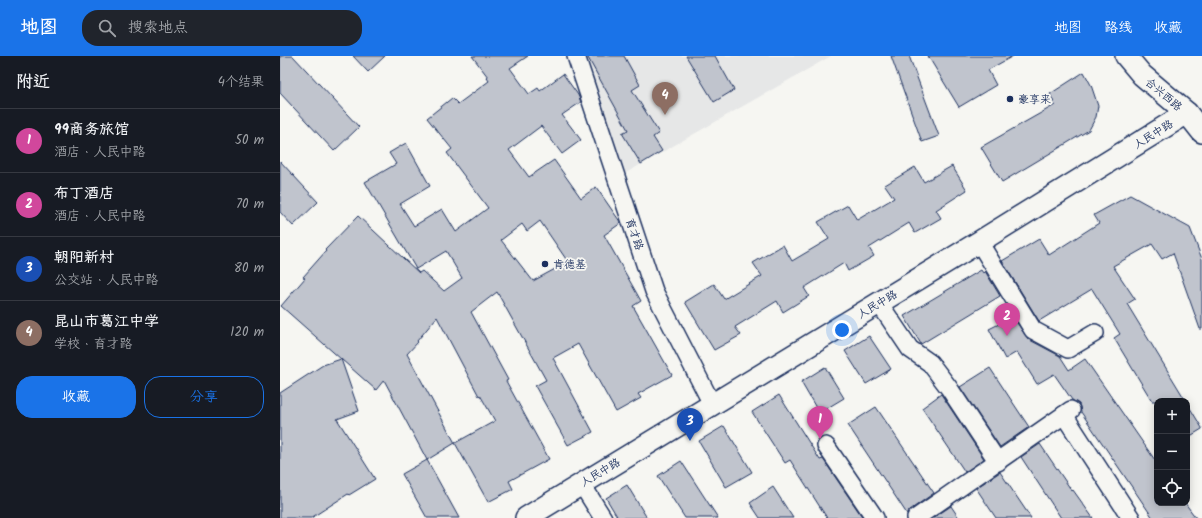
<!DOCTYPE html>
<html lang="zh">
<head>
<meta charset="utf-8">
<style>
  body { margin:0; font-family:Kalam,"LXGW WenKai TC",sans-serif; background:#20242c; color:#f1f3f6 }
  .controls { position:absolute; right:12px; bottom:12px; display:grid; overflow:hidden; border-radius:8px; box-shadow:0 2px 10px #0003 }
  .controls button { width:36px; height:36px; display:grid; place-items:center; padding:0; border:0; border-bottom:1px solid #363941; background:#171b24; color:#f1f3f6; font:20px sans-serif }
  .you { position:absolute; left:562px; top:274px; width:14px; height:14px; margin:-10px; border:3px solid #fff; border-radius:50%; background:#1a73e8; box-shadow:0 0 0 6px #1a73e833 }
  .badge { display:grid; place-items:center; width:26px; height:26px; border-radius:50%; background:#1a73e8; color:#fff; font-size:13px; font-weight:700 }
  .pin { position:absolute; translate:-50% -33px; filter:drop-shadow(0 1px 2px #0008) }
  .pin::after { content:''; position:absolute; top:21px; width:14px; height:12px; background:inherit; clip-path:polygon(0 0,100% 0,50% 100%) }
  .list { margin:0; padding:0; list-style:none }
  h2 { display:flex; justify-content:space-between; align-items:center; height:52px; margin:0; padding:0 16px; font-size:17px }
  h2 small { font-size:13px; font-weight:400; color:#9ea1a6 }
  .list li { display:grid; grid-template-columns:26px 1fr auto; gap:12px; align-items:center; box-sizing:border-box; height:64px; padding:0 16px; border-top:1px solid #363941 }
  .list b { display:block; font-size:15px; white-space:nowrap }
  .list p { margin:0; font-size:13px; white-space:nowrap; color:#9ea1a6 }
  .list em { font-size:13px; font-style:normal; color:#9ea1a6 }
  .actions { display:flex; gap:8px; padding:12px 16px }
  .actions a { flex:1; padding:9px 0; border:1px solid #1a73e8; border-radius:16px; text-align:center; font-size:14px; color:#1a73e8 }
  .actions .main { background:#1a73e8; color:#fff }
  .icon { flex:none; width:22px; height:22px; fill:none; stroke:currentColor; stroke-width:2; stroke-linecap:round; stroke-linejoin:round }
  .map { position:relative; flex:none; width:922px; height:462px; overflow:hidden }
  header { display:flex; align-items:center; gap:24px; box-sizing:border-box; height:56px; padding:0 20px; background:#1a73e8; color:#fff }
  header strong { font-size:19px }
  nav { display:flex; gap:22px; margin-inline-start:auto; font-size:14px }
  .search { width:280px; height:36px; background:#20242c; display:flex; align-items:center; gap:10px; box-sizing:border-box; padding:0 14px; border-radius:16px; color:#9ea1a6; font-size:15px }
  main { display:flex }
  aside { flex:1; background:#171b24 }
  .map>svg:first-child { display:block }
  .built { fill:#e6e7e7 }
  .building { fill:#c0c4cd; stroke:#1b2f5e; fill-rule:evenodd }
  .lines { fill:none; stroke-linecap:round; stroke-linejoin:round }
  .minor-casing { stroke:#1b2f5e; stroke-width:20 }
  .tertiary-casing { stroke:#1b2f5e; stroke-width:24 }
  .minor { stroke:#f6f6f2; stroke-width:17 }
  .tertiary { stroke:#f6f6f2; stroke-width:21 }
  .poi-dot { fill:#1b2f5e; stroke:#f6f6f2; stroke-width:1.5 }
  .labels { text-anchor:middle; stroke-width:3.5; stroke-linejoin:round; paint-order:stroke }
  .street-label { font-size:11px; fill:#1b2f5e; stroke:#f6f6f2 }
  .poi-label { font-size:11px; fill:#1b2f5e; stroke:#f6f6f2; text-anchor:start }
</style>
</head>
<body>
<header>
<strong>地图</strong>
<div class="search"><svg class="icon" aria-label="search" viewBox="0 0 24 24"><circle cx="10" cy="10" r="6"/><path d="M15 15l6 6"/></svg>搜索地点</div>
<nav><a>地图</a><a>路线</a><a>收藏</a></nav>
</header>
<main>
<aside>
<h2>附近<small>4个结果</small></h2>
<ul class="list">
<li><span class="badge" style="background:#d1479c">1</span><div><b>99商务旅馆</b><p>酒店 · 人民中路</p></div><em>50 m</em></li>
<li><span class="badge" style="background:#d1479c">2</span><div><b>布丁酒店</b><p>酒店 · 人民中路</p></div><em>70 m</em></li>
<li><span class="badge" style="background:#1a4fb4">3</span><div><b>朝阳新村</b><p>公交站 · 人民中路</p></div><em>80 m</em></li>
<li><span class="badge" style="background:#8d6e63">4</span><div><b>昆山市葛江中学</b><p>学校 · 育才路</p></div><em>120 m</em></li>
</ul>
<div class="actions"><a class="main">收藏</a><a>分享</a></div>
</aside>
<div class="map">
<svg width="922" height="462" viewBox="0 0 922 462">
  <rect width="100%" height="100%" fill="#f6f6f2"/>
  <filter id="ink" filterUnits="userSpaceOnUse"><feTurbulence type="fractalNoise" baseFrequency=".025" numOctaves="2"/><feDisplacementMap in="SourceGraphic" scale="8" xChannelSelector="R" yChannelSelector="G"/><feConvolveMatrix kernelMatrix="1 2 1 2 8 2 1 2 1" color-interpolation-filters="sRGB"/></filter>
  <g filter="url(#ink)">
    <!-- built -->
    <polygon class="built" points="302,0 551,0 344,118"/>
    <!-- building -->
    <g class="building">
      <polygon points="0,0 13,0 79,71 54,95 0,37"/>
      <polygon points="73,0 105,0 88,16"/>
      <path d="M192,0h56l-18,12 19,26 9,-6 2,3 23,-17 15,21 3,7 -19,13 19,25 -19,14 -21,-28 -32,24 20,27 25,-17 27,38 15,-11 25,36 -17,12 37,66 -8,5 39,69 -34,19 3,4 -25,14 -38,-68 -25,14 40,74 -25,13 -33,-59 11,-6 -49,-88 -26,20 37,68 -2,1 43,78 -40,22 4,8 -25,13 -33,-59 -28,17 -43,-80 -8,10 -95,-84 24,-28 -2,-1 23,-26 -1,-1 33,-34 61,57 3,-2 22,20 18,-13 -16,-27 -30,18 -51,-87 31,-18 -7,-11 17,-10 24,43 -30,18 14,22 28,-17 14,23 32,-24 -41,-55 5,-4 -25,-31 25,-20 6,6 31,-23 -2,-3 1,-1zM260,165l28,41 -35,19 -32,-41 21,-16 5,7zM157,261l42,79 1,-1 15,26 -40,22 -48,-89 11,-12 -1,-1z"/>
      <polygon points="307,0 344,0 360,29 352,34 379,77 373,81 382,95 361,108 342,77 348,74"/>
      <polygon points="406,0 435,0 454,34 434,46"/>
      <polygon points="611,0 629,0 659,80 642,86"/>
      <polygon points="648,0 733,0 708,14 716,29 679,51"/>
      <polygon points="804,16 811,29 818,50 816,61 809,74 722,126 701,91 775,49 770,38"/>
      <polygon points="0,105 38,146 13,170 0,156"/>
      <polygon points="672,110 687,134 656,154 661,162 635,177 629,167 589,192 594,200 568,215 564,207 524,232 529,240 503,256 497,245 455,271 461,279 434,294 405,246 434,228 444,243 482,220 473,207 503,189 512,205 549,183 538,166 568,149 577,164 614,142 605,129 635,111 644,126"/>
      <polygon points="850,139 910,172 922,203 922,273 920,273 893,197 882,203 872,188 833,210 855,243 847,248 906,345 872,345 834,282 840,278 812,233 759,265 722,205 759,183 769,199 819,167 814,159"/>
      <polygon points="701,214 703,217 705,215 720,240 641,288 624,260"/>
      <polygon points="733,261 748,283 780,300 789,314 805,303 877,407 877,447 905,447 916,462 873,462 801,356 799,348 792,344 774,318 757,328 737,296 725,303 709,273"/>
      <polygon points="589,280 611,313 586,328 565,295"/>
      <polygon points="61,303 79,355 57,363 95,423 69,439 68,438 31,462 0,462 0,337 43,309"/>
      <polygon points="545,311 564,342 539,357 521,326"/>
      <polygon points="710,312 749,371 720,391 680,331"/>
      <polygon points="661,338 704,403 685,416 642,352"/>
      <polygon points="499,339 540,404 543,403 583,462 547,462 510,404 505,407 472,356"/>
      <polygon points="907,347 922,372 922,373 907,382"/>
      <polygon points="596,351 654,437 630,454 627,458 568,369"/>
      <polygon points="444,370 472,416 446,431 419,385"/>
      <polygon points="760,388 792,435 793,434 813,462 781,462 741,401"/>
      <polygon points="147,404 179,462 147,462 122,418"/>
      <polygon points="401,405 438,462 405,462 378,420"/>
      <polygon points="720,416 751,462 716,462 696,432"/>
      <polygon points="347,429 367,462 338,462 326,442"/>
      <polygon points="493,431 513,462 480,462 470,447"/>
      <polygon points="671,450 679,462 653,462"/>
    </g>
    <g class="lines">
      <defs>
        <g id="minor">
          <polyline points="296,0 374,235 432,348"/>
          <polyline points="699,186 753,274 788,293 815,277"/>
          <polyline points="599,247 630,293 650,307 669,332 718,406"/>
          <polyline points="784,359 851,462"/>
          <polyline points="546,390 595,462"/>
          <polyline points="301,427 323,462"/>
          <polyline points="636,462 791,354"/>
        </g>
        <g id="tertiary">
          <polyline points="846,0 862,19 907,57 922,76"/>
          <polyline points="246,462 699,186 907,57"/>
        </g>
      </defs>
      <!-- minor casing -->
      <use href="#minor" class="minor-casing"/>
      <!-- tertiary casing -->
      <use href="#tertiary" class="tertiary-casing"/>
      <!-- minor -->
      <use href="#minor" class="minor"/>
      <!-- tertiary -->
      <use href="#tertiary" class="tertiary"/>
    </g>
  </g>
  <!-- markers -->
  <g class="poi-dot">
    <circle cx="730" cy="43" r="4"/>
    <circle cx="265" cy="208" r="4"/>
  </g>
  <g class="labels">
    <!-- street labels -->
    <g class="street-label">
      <text transform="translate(884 38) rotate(40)" y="4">合兴西路</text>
      <text transform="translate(873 78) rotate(-32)" y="4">人民中路</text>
      <text transform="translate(355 178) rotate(71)" y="4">育才路</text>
      <text transform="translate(597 248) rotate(-31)" y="4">人民中路</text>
      <text transform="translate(320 416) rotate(-31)" y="4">人民中路</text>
    </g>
    <!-- poi labels -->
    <g class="poi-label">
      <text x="738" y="47">豪享来</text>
      <text x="273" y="212">肯德基</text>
    </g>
  </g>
</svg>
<div class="controls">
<button>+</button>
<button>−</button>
<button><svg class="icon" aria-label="locate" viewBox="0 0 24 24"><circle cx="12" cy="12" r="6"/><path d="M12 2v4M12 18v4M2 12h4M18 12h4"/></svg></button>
</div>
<div class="you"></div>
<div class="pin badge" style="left:540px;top:383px;background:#d1479c">1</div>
<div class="pin badge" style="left:727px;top:280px;background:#d1479c">2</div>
<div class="pin badge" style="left:410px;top:385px;background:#1a4fb4">3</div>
<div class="pin badge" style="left:385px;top:59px;background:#8d6e63">4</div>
</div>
</main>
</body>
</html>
